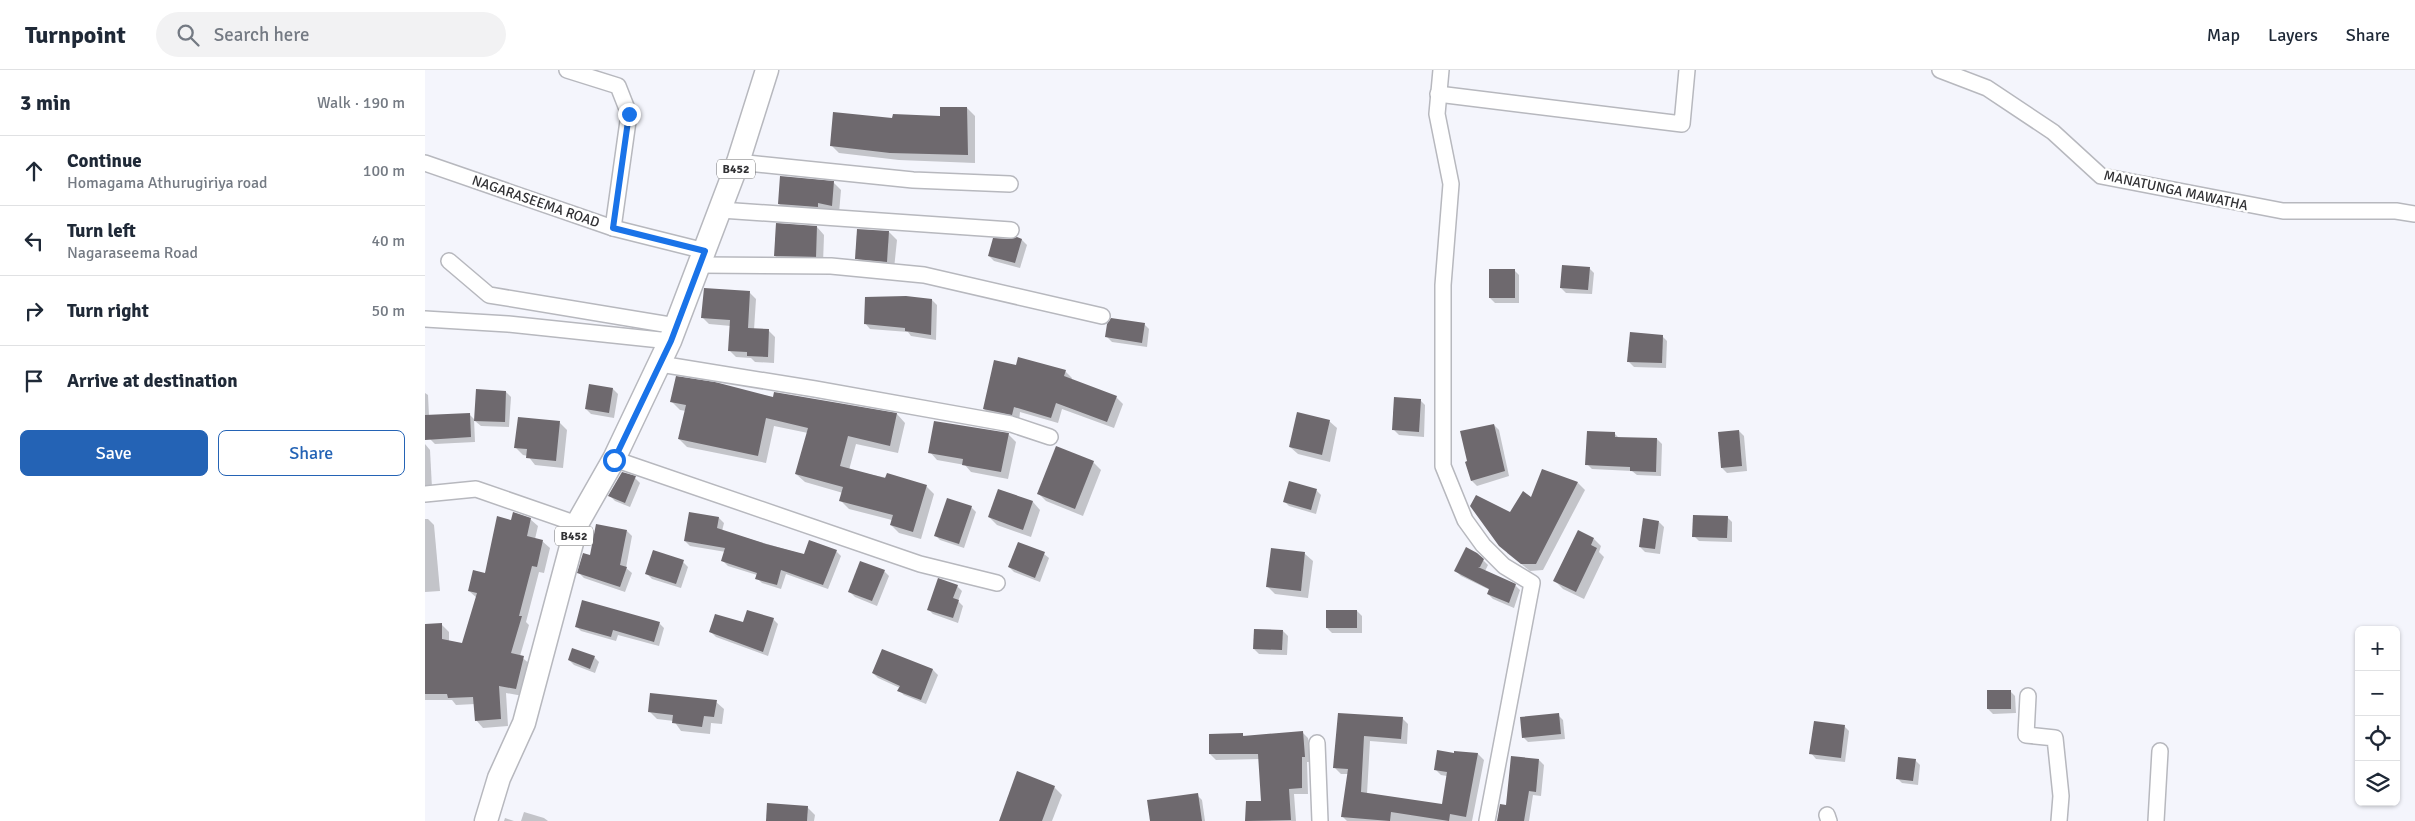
<!DOCTYPE html>
<html lang="en">
<head>
<meta charset="utf-8">
<style>
  body { margin:0; font-family:Signika,sans-serif; background:#f2f2f3; color:#1f2937 }
  .controls { position:absolute; right:15px; bottom:15px; display:grid; overflow:hidden; border-radius:8px; box-shadow:0 1px 4px #0004 }
  .controls button { width:45px; height:45px; display:grid; place-items:center; padding:0; border:0; border-bottom:1px solid #e0e1e3; background:#fff; color:#1f2937; font:25px sans-serif }
  .stop { position:absolute; width:15px; height:15px; margin:-11px; border:4px solid #1a73e8; border-radius:50%; background:#fff }
  .stop.end { background:#1a73e8; border-color:#fff; box-shadow:0 1px 5px #0008 }
  .list { margin:0; padding:0; list-style:none }
  h2 { display:flex; justify-content:space-between; align-items:center; height:65px; margin:0; padding:0 20px; font-size:21px }
  h2 small { font-size:16px; font-weight:400; color:#747a83 }
  .list li { display:grid; grid-template-columns:32px 1fr auto; gap:15px; align-items:center; box-sizing:border-box; height:70px; padding:0 20px; border-top:1px solid #e0e1e3 }
  .list b { display:block; font-size:19px; white-space:nowrap }
  .list p { margin:0; font-size:16px; white-space:nowrap; color:#747a83 }
  .list em { font-size:16px; font-style:normal; color:#747a83 }
  .actions { display:flex; gap:10px; padding:15px 20px }
  .actions a { flex:1; padding:11px 0; border:1px solid #2463b5; border-radius:8px; text-align:center; font-size:18px; color:#2463b5 }
  .actions .main { background:#2463b5; color:#fff }
  .icon { flex:none; width:28px; height:28px; fill:none; stroke:currentColor; stroke-width:2; stroke-linecap:round; stroke-linejoin:round }
  .map { position:relative; flex:none; width:1990px; height:751px; overflow:hidden }
  header { display:flex; align-items:center; gap:30px; box-sizing:border-box; height:70px; padding:0 25px; background:#fff; border-bottom:1px solid #e0e1e3 }
  header strong { font-size:24px }
  nav { display:flex; gap:28px; margin-inline-start:auto; font-size:18px }
  .search { width:350px; height:45px; background:#f2f2f3; display:flex; align-items:center; gap:12px; box-sizing:border-box; padding:0 18px; border-radius:28px; color:#747a83; font-size:19px }
  main { display:flex }
  aside { flex:1; background:#fff }
  .map>svg:first-child { display:block }
  .shadow { fill:#0003 }
  .building { fill:#6e696e }
  .lines { fill:none; stroke-linecap:round; stroke-linejoin:round }
  .street-casing { stroke:#b7b8be; stroke-width:18 }
  .primary-casing { stroke:#b7b8be; stroke-width:25 }
  .street { stroke:#fff; stroke-width:15 }
  .primary { stroke:#fff; stroke-width:22 }
  .route { stroke:#1a73e8; stroke-width:6 }
  .labels { text-anchor:middle; stroke-width:5; stroke-linejoin:round; paint-order:stroke }
  .shield { fill:#fff; stroke:#6f6f71; stroke-width:1 }
  .shield-label { font-size:12px; font-weight:bold; fill:#313134 }
  .street-label { font-size:14px; fill:#313134; stroke:#fff }
</style>
</head>
<body>
<header>
<strong>Turnpoint</strong>
<div class="search"><svg class="icon" aria-label="search" viewBox="0 0 24 24"><circle cx="10" cy="10" r="6"/><path d="M15 15l6 6"/></svg>Search here</div>
<nav><a>Map</a><a>Layers</a><a>Share</a></nav>
</header>
<main>
<aside>
<h2>3 min<small>Walk · 190 m</small></h2>
<ul class="list">
<li><svg class="icon" aria-label="ahead" viewBox="0 0 24 24"><path d="M12 20V5M6 11l6-6 6 6"/></svg><div><b>Continue</b><p>Homagama Athurugiriya road</p></div><em>100 m</em></li>
<li><svg class="icon" aria-label="left" viewBox="0 0 24 24"><path d="M17 20v-9H6M10 6l-5 5 5 5"/></svg><div><b>Turn left</b><p>Nagaraseema Road</p></div><em>40 m</em></li>
<li><svg class="icon" aria-label="right" viewBox="0 0 24 24"><path d="M7 20v-9h11M14 6l5 5-5 5"/></svg><div><b>Turn right</b></div><em>50 m</em></li>
<li><svg class="icon" aria-label="arrive" viewBox="0 0 24 24"><path d="M6 21V4h12l-3 4 3 4H6"/></svg><div><b>Arrive at destination</b></div></li>
</ul>
<div class="actions"><a class="main">Save</a><a>Share</a></div>
</aside>
<div class="map">
<svg width="1990" height="751" viewBox="0 0 1990 751">
  <rect width="100%" height="100%" fill="#f4f5fc"/>
  <!-- shadow -->
  <g class="shadow">
    <polygon points="542,38 550,46 550,93 474,90 414,83 407,76 468,50 516,47"/>
    <polygon points="408,112 416,120 414,143 362,142 354,134"/>
    <polygon points="392,157 399,165 398,194 358,193 350,186"/>
    <polygon points="464,162 472,170 469,199 439,196 432,188"/>
    <polygon points="569,169 597,170 602,175 595,198 569,191 564,186"/>
    <polygon points="1164,198 1169,203 1167,224 1141,223 1136,218"/>
    <polygon points="1089,200 1094,205 1094,233 1070,233 1065,228"/>
    <polygon points="325,223 331,229 329,260 344,261 350,267 349,293 330,292 326,288 311,287 305,281 306,256 284,254 277,247"/>
    <polygon points="507,230 512,235 511,270 486,266 483,262 445,259 440,253"/>
    <polygon points="719,254 724,259 722,277 687,272 682,267"/>
    <polygon points="1237,266 1242,271 1241,298 1209,297 1204,292"/>
    <polygon points="640,301 647,308 646,310 691,327 698,334 689,358 637,339 633,353 595,342 594,351 565,345 559,339"/>
    <polygon points="165,315 188,319 193,324 189,348 166,344 161,339"/>
    <polygon points="81,322 86,327 84,357 56,356 50,351"/>
    <polygon points="0,323 3,325 4,346 44,344 49,349 50,372 10,374 5,369 0,351"/>
    <polygon points="349,329 472,344 480,353 473,383 431,374 424,400 501,416 509,424 496,469 474,463 466,455 467,450 424,439 416,431 418,423 380,412 371,404 383,363 349,356 341,393 262,377 254,369 261,341 255,340 247,332"/>
    <polygon points="995,330 1000,335 999,367 974,365 969,360"/>
    <polygon points="904,351 912,358 905,392 873,384 865,377"/>
    <polygon points="134,352 142,360 138,398 110,395 103,386 98,385 90,377"/>
    <polygon points="1069,355 1074,360 1084,406 1052,416 1047,411"/>
    <polygon points="1314,361 1319,366 1322,401 1302,403 1297,398"/>
    <polygon points="1189,363 1194,368 1232,369 1237,374 1236,406 1212,405 1207,401 1167,399 1162,394"/>
    <polygon points="583,364 591,372 583,409 546,402 540,395 512,390 505,382"/>
    <polygon points="0,374 5,380 7,418 0,419"/>
    <polygon points="668,392 676,400 658,446 621,431 614,424"/>
    <polygon points="210,408 215,413 205,437 190,431 185,426"/>
    <polygon points="1153,413 1160,420 1118,500 1105,501 1082,483 1085,444 1107,429"/>
    <polygon points="574,420 608,432 615,440 606,467 572,455 564,447"/>
    <polygon points="891,420 896,425 891,444 864,436 859,431"/>
    <polygon points="546,437 551,442 539,478 515,470 510,465"/>
    <polygon points="265,443 294,448 299,453 297,461 380,485 411,481 416,486 403,519 361,504 356,519 337,513 332,508 332,505 303,496 298,491 301,482 265,476 260,471"/>
    <polygon points="1302,447 1307,452 1307,472 1274,471 1269,466"/>
    <polygon points="0,449 3,449 9,455 15,521 0,522"/>
    <polygon points="105,449 113,456 110,469 117,471 125,478 119,503 114,502 101,552 104,555 95,586 105,594 98,626 81,623 83,656 58,658 51,650 50,634 31,635 27,630 0,630 0,555 16,554 24,562 24,572 38,575 52,528 44,521 61,504 87,451"/>
    <polygon points="1234,452 1239,457 1235,484 1220,482 1215,477"/>
    <polygon points="202,461 207,466 201,498 207,503 200,522 159,508 154,503 166,487"/>
    <polygon points="1169,469 1176,476 1174,482 1179,487 1159,529 1138,519 1130,511"/>
    <polygon points="847,479 880,484 888,491 883,528 850,524 842,516"/>
    <polygon points="229,482 258,492 263,497 256,518 227,509 222,504"/>
    <polygon points="619,484 624,488 615,512 589,502 584,497"/>
    <polygon points="1052,484 1063,495 1060,501 1090,515 1095,520 1089,538 1068,529 1063,524 1065,520 1036,506 1031,501"/>
    <polygon points="459,501 464,506 452,536 430,527 425,522"/>
    <polygon points="532,516 537,521 533,531 538,536 533,553 508,544 503,539"/>
    <polygon points="932,541 937,546 937,563 907,563 902,558"/>
    <polygon points="348,549 353,554 343,586 291,567 286,562"/>
    <polygon points="234,553 239,558 234,576 193,565 191,571 156,561 151,556"/>
    <polygon points="858,561 863,566 862,585 834,584 829,579"/>
    <polygon points="458,581 508,600 513,605 501,634 479,625 474,620 475,618 453,608 448,603"/>
    <polygon points="169,587 174,592 170,603 149,595 144,590"/>
    <polygon points="1585,621 1590,626 1591,643 1568,644 1563,639"/>
    <polygon points="291,632 299,639 297,654 286,653 285,664 256,661 249,651 232,649 224,641"/>
    <polygon points="914,644 977,648 983,654 982,674 945,671 942,724 1018,736 1022,706 1016,705 1010,699 1030,684 1053,684 1059,690 1047,751 922,751 917,746 924,704 916,704 910,698"/>
    <polygon points="1133,645 1138,650 1140,669 1103,672 1098,667"/>
    <polygon points="1419,656 1424,661 1420,692 1391,689 1386,683"/>
    <polygon points="877,662 883,668 885,692 882,692 883,724 869,724 871,751 822,751 822,732 838,732 836,689 791,690 785,684 818,665 819,667"/>
    <polygon points="1114,690 1119,695 1116,726 1108,725 1104,751 1073,751"/>
    <polygon points="1490,690 1495,695 1493,715 1477,713 1472,708"/>
    <polygon points="629,717 637,725 627,751 575,751"/>
    <polygon points="772,725 777,730 780,751 727,751"/>
    <polygon points="382,737 390,745 389,751 342,751"/>
    <polygon points="99,742 119,748 123,751 96,751"/>
    <polygon points="80,748 89,751 79,751"/>
  </g>
  <!-- building -->
  <g class="building">
    <polygon points="515,37 542,37 543,85 465,83 405,76 408,42 467,48 468,44 515,46"/>
    <polygon points="355,106 409,111 407,136 393,133 393,137 353,134"/>
    <polygon points="351,153 392,156 391,187 349,186"/>
    <polygon points="432,159 464,161 462,192 430,189"/>
    <polygon points="592,167 597,169 590,193 563,186 568,168 585,169"/>
    <polygon points="1137,195 1165,197 1163,220 1135,218"/>
    <rect x="1064" y="199" width="26" height="29"/>
    <polygon points="279,218 325,221 323,258 344,259 343,287 322,286 322,282 303,281 305,250 276,248"/>
    <polygon points="481,226 507,229 506,265 480,261 480,258 439,254 440,227"/>
    <polygon points="686,248 720,253 717,273 680,267 682,254"/>
    <polygon points="1205,262 1238,265 1237,293 1202,292"/>
    <polygon points="593,287 641,300 639,306 692,326 682,352 631,333 626,348 589,337 587,345 558,339 569,290 591,295"/>
    <polygon points="251,306 290,312 348,327 349,322 472,343 465,376 423,366 415,396 460,408 462,403 502,415 488,462 465,455 468,445 414,431 418,417 370,404 383,358 341,348 333,386 253,369 261,335 245,332"/>
    <polygon points="164,314 188,318 184,343 160,339"/>
    <polygon points="51,319 81,321 80,352 49,351"/>
    <polygon points="969,327 996,329 994,362 967,360"/>
    <polygon points="872,342 905,350 897,385 864,377"/>
    <polygon points="45,343 46,367 0,370 0,345"/>
    <polygon points="93,347 135,351 131,391 101,388 102,379 89,378"/>
    <polygon points="509,351 584,363 576,402 537,395 538,389 503,383"/>
    <polygon points="1069,354 1080,401 1046,411 1040,392 1042,391 1035,361"/>
    <polygon points="1314,360 1317,396 1296,398 1293,362"/>
    <polygon points="1162,361 1190,362 1190,367 1232,368 1231,402 1205,401 1205,397 1160,395"/>
    <polygon points="631,376 669,391 650,439 612,424"/>
    <polygon points="1117,399 1153,412 1111,494 1096,494 1074,476 1045,436 1051,425 1085,442 1098,421 1106,427"/>
    <polygon points="197,402 211,406 200,433 183,426"/>
    <polygon points="864,411 892,419 886,440 858,432"/>
    <polygon points="573,419 608,431 598,460 563,447"/>
    <polygon points="522,428 547,436 534,474 509,466"/>
    <polygon points="88,442 106,448 102,466 118,470 112,497 107,496 94,546 97,546 86,583 99,586 91,619 74,616 76,649 50,651 48,627 23,628 22,624 0,624 0,554 17,553 17,569 37,573 52,523 43,521 48,500 60,503 72,446 86,450"/>
    <polygon points="264,442 294,447 292,458 341,474 379,484 384,470 412,480 398,515 356,500 352,515 330,509 332,503 296,491 300,478 259,471"/>
    <polygon points="1268,445 1303,446 1302,468 1267,467"/>
    <polygon points="1218,448 1234,451 1230,479 1214,477"/>
    <polygon points="171,454 202,460 195,495 202,497 195,517 152,503 158,483 165,485"/>
    <polygon points="1153,460 1169,468 1166,475 1172,478 1151,522 1128,511"/>
    <polygon points="593,472 620,482 610,508 583,497"/>
    <polygon points="1041,477 1052,483 1059,489 1055,497 1053,497 1091,514 1084,533 1062,524 1064,519 1029,501"/>
    <polygon points="846,478 880,482 876,521 841,517"/>
    <polygon points="228,480 259,490 251,514 220,504"/>
    <polygon points="435,491 460,500 447,531 423,522"/>
    <polygon points="513,508 533,515 528,528 534,530 528,548 502,540"/>
    <polygon points="157,530 235,552 229,572 188,560 186,567 150,557"/>
    <polygon points="322,540 349,548 338,582 284,562 290,544 318,552"/>
    <rect x="901" y="540" width="31" height="18"/>
    <polygon points="829,559 858,560 857,580 828,579"/>
    <polygon points="147,578 170,586 165,599 143,590"/>
    <polygon points="457,579 508,599 496,630 472,621 475,616 447,603"/>
    <rect x="1562" y="620" width="24" height="19"/>
    <polygon points="225,623 292,630 289,647 279,646 277,657 247,653 248,645 223,642"/>
    <polygon points="913,643 978,647 976,669 939,666 936,722 1017,734 1022,702 1009,700 1012,680 1029,683 1029,681 1053,683 1041,747 1025,744 1024,751 966,742 965,751 916,747 923,699 908,698"/>
    <polygon points="1134,643 1136,664 1097,668 1095,647"/>
    <polygon points="1389,651 1420,655 1416,688 1384,684"/>
    <polygon points="878,661 880,687 877,687 877,718 864,719 866,750 820,751 821,731 836,731 833,684 784,684 784,664 818,663 818,666"/>
    <polygon points="1086,686 1114,689 1111,722 1104,721 1099,751 1072,751 1075,734 1081,735"/>
    <polygon points="1473,687 1491,689 1488,711 1471,709"/>
    <polygon points="592,701 630,716 617,751 574,751"/>
    <polygon points="773,723 777,751 725,751 722,730"/>
    <polygon points="342,733 383,736 382,751 341,751"/>
  </g>
  <g class="lines">
    <defs>
      <g id="street">
        <polyline points="142,0 193,16 204,44 188,158"/>
        <polyline points="1016,0 1012,44 1026,114 1018,215 1018,396 1040,450 1058,475 1079,496 1107,513 1062,751"/>
        <polyline points="1515,0 1562,18 1628,62 1676,106 1858,141 1971,141 1990,144"/>
        <polyline points="1013,24 1257,54 1262,0"/>
        <polyline points="313,92 488,110 585,114"/>
        <polyline points="0,93 188,158 280,181"/>
        <polyline points="296,140 586,160"/>
        <polyline points="24,191 64,225 251,256"/>
        <polyline points="275,195 406,196 499,205 677,246"/>
        <polyline points="0,249 83,254 245,271"/>
        <polyline points="235,294 390,319 586,354 625,367"/>
        <polyline points="189,389 495,494 572,513"/>
        <polyline points="0,424 51,419 152,454"/>
        <polyline points="1603,626 1601,665 1630,668 1636,726 1634,751"/>
        <polyline points="892,673 895,751"/>
        <polyline points="1402,745 1404,751"/>
        <polyline points="1731,751 1735,681"/>
      </g>
      <polyline id="primary" points="61,751 74,708 99,653 152,454 189,389 245,271 313,92 342,0"/>
    </defs>
    <!-- street casing -->
    <use href="#street" class="street-casing"/>
    <!-- primary casing -->
    <use href="#primary" class="primary-casing"/>
    <!-- street -->
    <use href="#street" class="street"/>
    <!-- primary -->
    <use href="#primary" class="primary"/>
  </g>
  <g class="lines">
    <!-- route -->
    <polyline class="route" points="189,390 246,271 280,181 188,158 204,44"/>
  </g>
  <g class="labels">
    <!-- shield labels -->
    <g class="shield">
      <rect x="292" y="89.5" width="38" height="19" rx="4"/>
      <rect x="130" y="456.5" width="38" height="19" rx="4"/>
    </g>
    <g class="shield-label">
      <text x="311" y="103">B452</text>
      <text x="149" y="470">B452</text>
    </g>
    <!-- street labels -->
    <g class="street-label">
      <text transform="translate(1751 120) rotate(12)" y="5">MANATUNGA MAWATHA</text>
      <text transform="translate(111 131) rotate(19)" y="5">NAGARASEEMA ROAD</text>
    </g>
  </g>
</svg>
<div class="controls">
<button>+</button>
<button>−</button>
<button><svg class="icon" aria-label="locate" viewBox="0 0 24 24"><circle cx="12" cy="12" r="6"/><path d="M12 2v4M12 18v4M2 12h4M18 12h4"/></svg></button>
<button><svg class="icon" aria-label="layers" viewBox="0 0 24 24"><path d="M12 4l9 5-9 5-9-5zM3 14l9 5 9-5"/></svg></button>
</div>
<div class="stop" style="left:189px;top:390px"></div>
<div class="stop end" style="left:204px;top:44px"></div>
</div>
</main>
</body>
</html>
